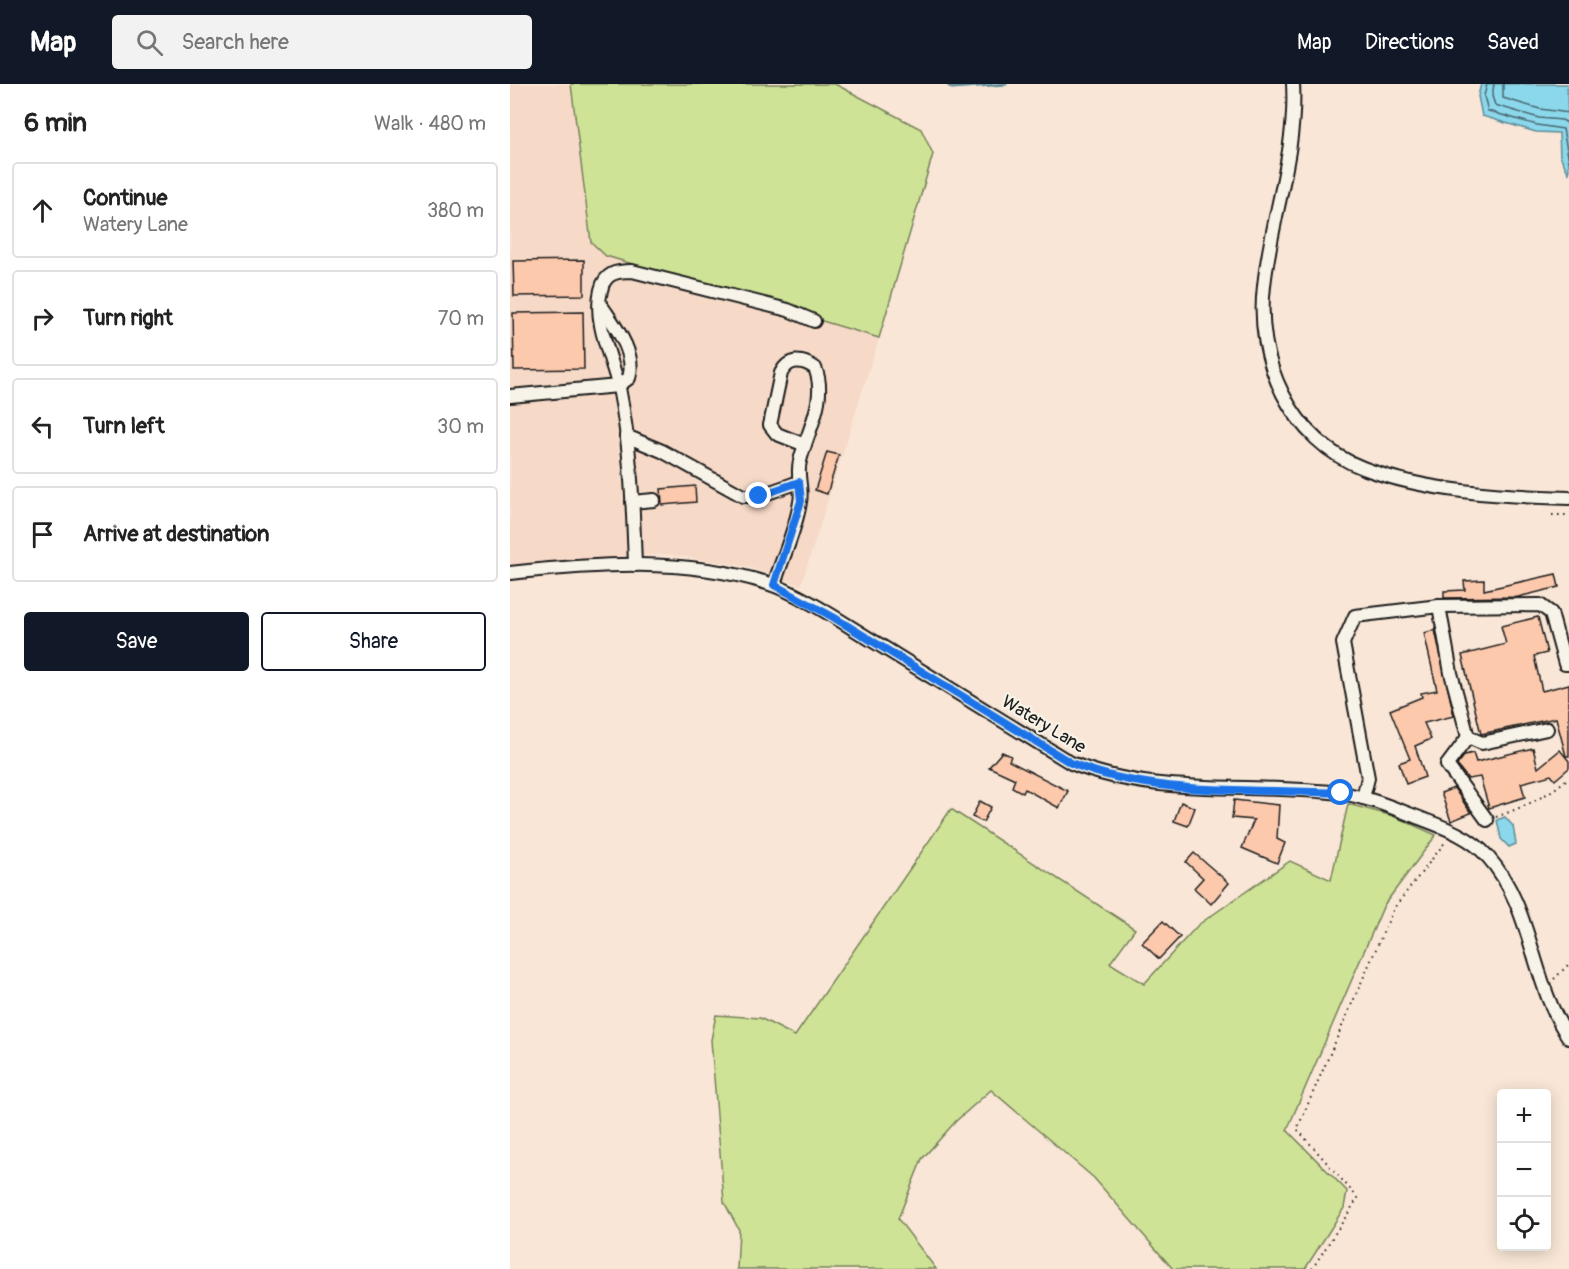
<!DOCTYPE html>
<html lang="en">
<head>
<meta charset="utf-8">
<style>
  body { margin:0; font-family:Pangolin,sans-serif; background:#f2f2f2; color:#222 }
  .controls { position:absolute; right:18px; bottom:18px; display:grid; overflow:hidden; border-radius:6px; box-shadow:0 3px 15px #0003 }
  .controls button { width:54px; height:54px; display:grid; place-items:center; padding:0; border:0; border-bottom:2px solid #e0e0e0; background:#fff; color:#222; font:30px sans-serif }
  .stop { position:absolute; width:18px; height:18px; margin:-14px; border:4px solid #1a73e8; border-radius:50%; background:#fff }
  .stop.end { background:#1a73e8; border-color:#fff; box-shadow:0 2px 6px #0008 }
  .list { margin:0; padding:0; list-style:none }
  h2 { display:flex; justify-content:space-between; align-items:center; height:78px; margin:0; padding:0 24px; font-size:26px }
  h2 small { font-size:20px; font-weight:400; color:#767676 }
  .list li { display:grid; grid-template-columns:39px 1fr auto; gap:18px; align-items:center; box-sizing:border-box; height:96px; margin:0 12px 12px; padding:0 12px; border:2px solid #e0e0e0; border-radius:6px }
  .list b { display:block; font-size:22px; white-space:nowrap }
  .list p { margin:0; font-size:20px; white-space:nowrap; color:#767676 }
  .list em { font-size:20px; font-style:normal; color:#767676 }
  .actions { display:flex; gap:12px; padding:18px 24px }
  .actions a { flex:1; padding:14px 0; border:2px solid #111827; border-radius:6px; text-align:center; font-size:21px; color:#111827 }
  .actions .main { background:#111827; color:#fff }
  .icon { flex:none; width:33px; height:33px; fill:none; stroke:currentColor; stroke-width:2; stroke-linecap:round; stroke-linejoin:round }
  .map { position:relative; flex:none; width:1059px; height:1185px; overflow:hidden }
  header { display:flex; align-items:center; gap:36px; box-sizing:border-box; height:84px; padding:0 30px; background:#111827; color:#fff }
  header strong { font-size:28px }
  nav { display:flex; gap:33px; margin-inline-start:auto; font-size:21px }
  .search { width:420px; height:54px; background:#f2f2f2; display:flex; align-items:center; gap:15px; box-sizing:border-box; padding:0 21px; border-radius:6px; color:#767676; font-size:22px }
  main { display:flex }
  aside { flex:1; background:#fff }
  .map>svg:first-child { display:block }
  .built { fill:#f6d9c7 }
  .green { fill:#cfe397; stroke:#76805a; stroke-width:1.5 }
  .water { fill:#8bd7eb; stroke:#5f8c98; stroke-width:1.5 }
  .lines { fill:none; stroke-linecap:round; stroke-linejoin:round }
  .shore { stroke:#48676f; stroke-width:1.5 }
  .stream { stroke:#5f8c98; stroke-width:3 }
  .building { fill:#fdc9ad; stroke:#1c1c1c; stroke-width:1.5 }
  .minor-casing { stroke:#1c1c1c; stroke-width:16 }
  .path { stroke:#1c1c1c; stroke-width:2; stroke-dasharray:1.5 4.5; stroke-linecap:butt }
  .minor { stroke:#f7f3e8; stroke-width:12 }
  .route { stroke:#1a73e8; stroke-width:8 }
  .labels { text-anchor:middle; stroke-width:4.5; stroke-linejoin:round; paint-order:stroke }
  .street-label { font-size:18px; fill:#1c1c1c; stroke:#f7f3e8 }
</style>
</head>
<body>
<header>
<strong>Map</strong>
<div class="search"><svg class="icon" aria-label="search" viewBox="0 0 24 24"><circle cx="10" cy="10" r="6"/><path d="M15 15l6 6"/></svg>Search here</div>
<nav><a>Map</a><a>Directions</a><a>Saved</a></nav>
</header>
<main>
<aside>
<h2>6 min<small>Walk · 480 m</small></h2>
<ul class="list">
<li><svg class="icon" aria-label="ahead" viewBox="0 0 24 24"><path d="M12 20V5M6 11l6-6 6 6"/></svg><div><b>Continue</b><p>Watery Lane</p></div><em>380 m</em></li>
<li><svg class="icon" aria-label="right" viewBox="0 0 24 24"><path d="M7 20v-9h11M14 6l5 5-5 5"/></svg><div><b>Turn right</b></div><em>70 m</em></li>
<li><svg class="icon" aria-label="left" viewBox="0 0 24 24"><path d="M17 20v-9H6M10 6l-5 5 5 5"/></svg><div><b>Turn left</b></div><em>30 m</em></li>
<li><svg class="icon" aria-label="arrive" viewBox="0 0 24 24"><path d="M6 21V4h12l-3 4 3 4H6"/></svg><div><b>Arrive at destination</b></div></li>
</ul>
<div class="actions"><a class="main">Save</a><a>Share</a></div>
</aside>
<div class="map">
<svg width="1059" height="1185" viewBox="0 0 1059 1185">
  <rect width="100%" height="100%" fill="#f9e6d6"/>
  <filter id="ink" filterUnits="userSpaceOnUse"><feTurbulence type="fractalNoise" baseFrequency=".0167" numOctaves="2"/><feDisplacementMap in="SourceGraphic" scale="12" xChannelSelector="R" yChannelSelector="G"/><feConvolveMatrix kernelMatrix="1 2 1 2 8 2 1 2 1" color-interpolation-filters="sRGB"/></filter>
  <g filter="url(#ink)">
    <!-- built -->
    <polygon class="built" points="0,0 61,0 81,158 96,172 369,254 291,501 235,482 157,470 0,482"/>
    <!-- green -->
    <g class="green">
      <polygon points="61,0 325,0 411,45 423,70 369,254 96,172 81,158"/>
      <polygon points="838,720 883,732 926,751 874,821 777,1046 837,1107 834,1124 795,1185 663,1185 584,1094 481,1006 446,1037 412,1075 388,1135 426,1185 227,1185 229,1146 214,1118 201,956 206,931 250,934 285,952 441,725 625,845 600,879 634,900 688,841 780,777 821,796"/>
    </g>
    <!-- water -->
    <g class="water">
      <polygon points="971,0 1057,0 1059,90 1050,72 1049,49 1026,48 972,32 968,12"/>
      <polygon points="995,733 1003,742 1006,760 999,763 991,755 987,736"/>
    </g>
    <g class="lines">
      <!-- shore -->
      <g class="shore">
        <polyline points="977,0 974,12 978,27 1027,41 1053,45 1059,77"/>
        <polyline points="984,0 982,12 985,21 1029,34 1052,36 1059,40"/>
        <polyline points="993,0 993,14 1030,25 1059,29"/>
      </g>
      <!-- stream -->
      <polyline class="stream" points="437,0 442,4 496,0"/>
    </g>
    <!-- building -->
    <g class="building">
      <polygon points="74,176 74,211 4,212 3,177"/>
      <polygon points="73,228 74,285 4,286 3,229"/>
      <polygon points="317,368 329,371 317,410 305,406"/>
      <polygon points="185,402 186,418 152,421 151,405"/>
      <polygon points="1046,490 1049,503 1008,513 934,514 934,507 955,506 954,497 974,496 974,506"/>
      <polygon points="1028,533 1037,569 1024,572 1032,607 1059,600 1059,672 1056,672 1046,634 971,650 952,571 996,560 991,542"/>
      <polygon points="925,546 944,632 914,639 921,655 905,662 915,693 896,700 889,679 900,675 880,626 912,613 911,609 927,606 914,549"/>
      <polygon points="1023,664 1028,684 1050,666 1059,677 1059,684 1045,696 1041,691 1011,699 1015,713 979,724 970,693 958,695 947,681 955,671 963,669 966,678"/>
      <polygon points="492,668 501,672 499,677 558,707 549,724 515,705 513,709 502,703 505,695 479,683"/>
      <polygon points="944,704 961,729 941,737 931,709"/>
      <polygon points="724,716 769,721 767,755 775,759 767,779 732,764 744,736 722,734"/>
      <polygon points="470,717 481,723 473,738 462,733"/>
      <polygon points="671,718 685,724 678,742 664,737"/>
      <polygon points="684,769 719,799 701,820 684,804 693,794 676,778"/>
      <polygon points="653,837 670,853 649,875 632,859"/>
    </g>
    <g class="lines">
      <defs>
        <g id="minor">
          <path d="M783,0c4,69 -22,134 -29,202 -9,73 26,154 99,182 63,24 139,28 206,30"/>
          <path d="M0,312l108,-10 11,-8c8,-25 -15,-53 -28,-73"/>
          <polyline points="116,352 152,367 233,412 249,412 289,398"/>
          <polyline points="122,418 144,416"/>
          <path d="M125,481c-2,-59 -4,-119 -16,-177 -7,-30 -26,-66 -18,-98 4,-17 15,-19 31,-19l156,39 26,11"/>
          <path d="M0,489c85,-9 173,-16 257,10 35,11 79,42 111,61 64,40 129,79 193,119 86,35 179,19 269,30 28,4 56,16 82,26 24,9 49,18 66,38 45,50 43,127 81,181"/>
          <path d="M264,501c8,-27 22,-55 26,-83 3,-13 -4,-27 0,-41 7,-29 28,-63 15,-93 -13,-9 -26,-10 -34,5l-11,52 7,9 28,11"/>
          <polyline points="929,522 1030,521 1041,529 1055,580 1059,580"/>
          <polyline points="958,653 937,681 977,736"/>
          <polyline points="853,714 858,694 833,559 845,532 929,522 941,589 958,653 972,659 1037,645"/>
        </g>
      </defs>
      <!-- minor casing -->
      <use href="#minor" class="minor-casing"/>
      <!-- path -->
      <g class="path">
        <polyline points="1042,431 1059,431"/>
        <path d="M986,733c27,-10 52,-20 73,-40"/>
        <polyline points="1044,895 1059,880"/>
        <polyline points="802,1185 848,1114 787,1045 884,824 936,757"/>
      </g>
      <!-- minor -->
      <use href="#minor" class="minor"/>
    </g>
  </g>
  <g class="lines" filter="url(#ink)">
    <!-- route -->
    <path class="route" d="M249,412l40,-14 2,19 -27,84 59,32 238,146c82,34 183,25 270,30"/>
  </g>
  <g class="labels">
    <!-- street labels -->
    <g class="street-label">
      <text transform="translate(534 640) rotate(31)" y="6">Watery Lane</text>
    </g>
  </g>
</svg>
<div class="controls">
<button>+</button>
<button>−</button>
<button><svg class="icon" aria-label="locate" viewBox="0 0 24 24"><circle cx="12" cy="12" r="6"/><path d="M12 2v4M12 18v4M2 12h4M18 12h4"/></svg></button>
</div>
<div class="stop" style="left:831px;top:709px"></div>
<div class="stop end" style="left:249px;top:412px"></div>
</div>
</main>
</body>
</html>
